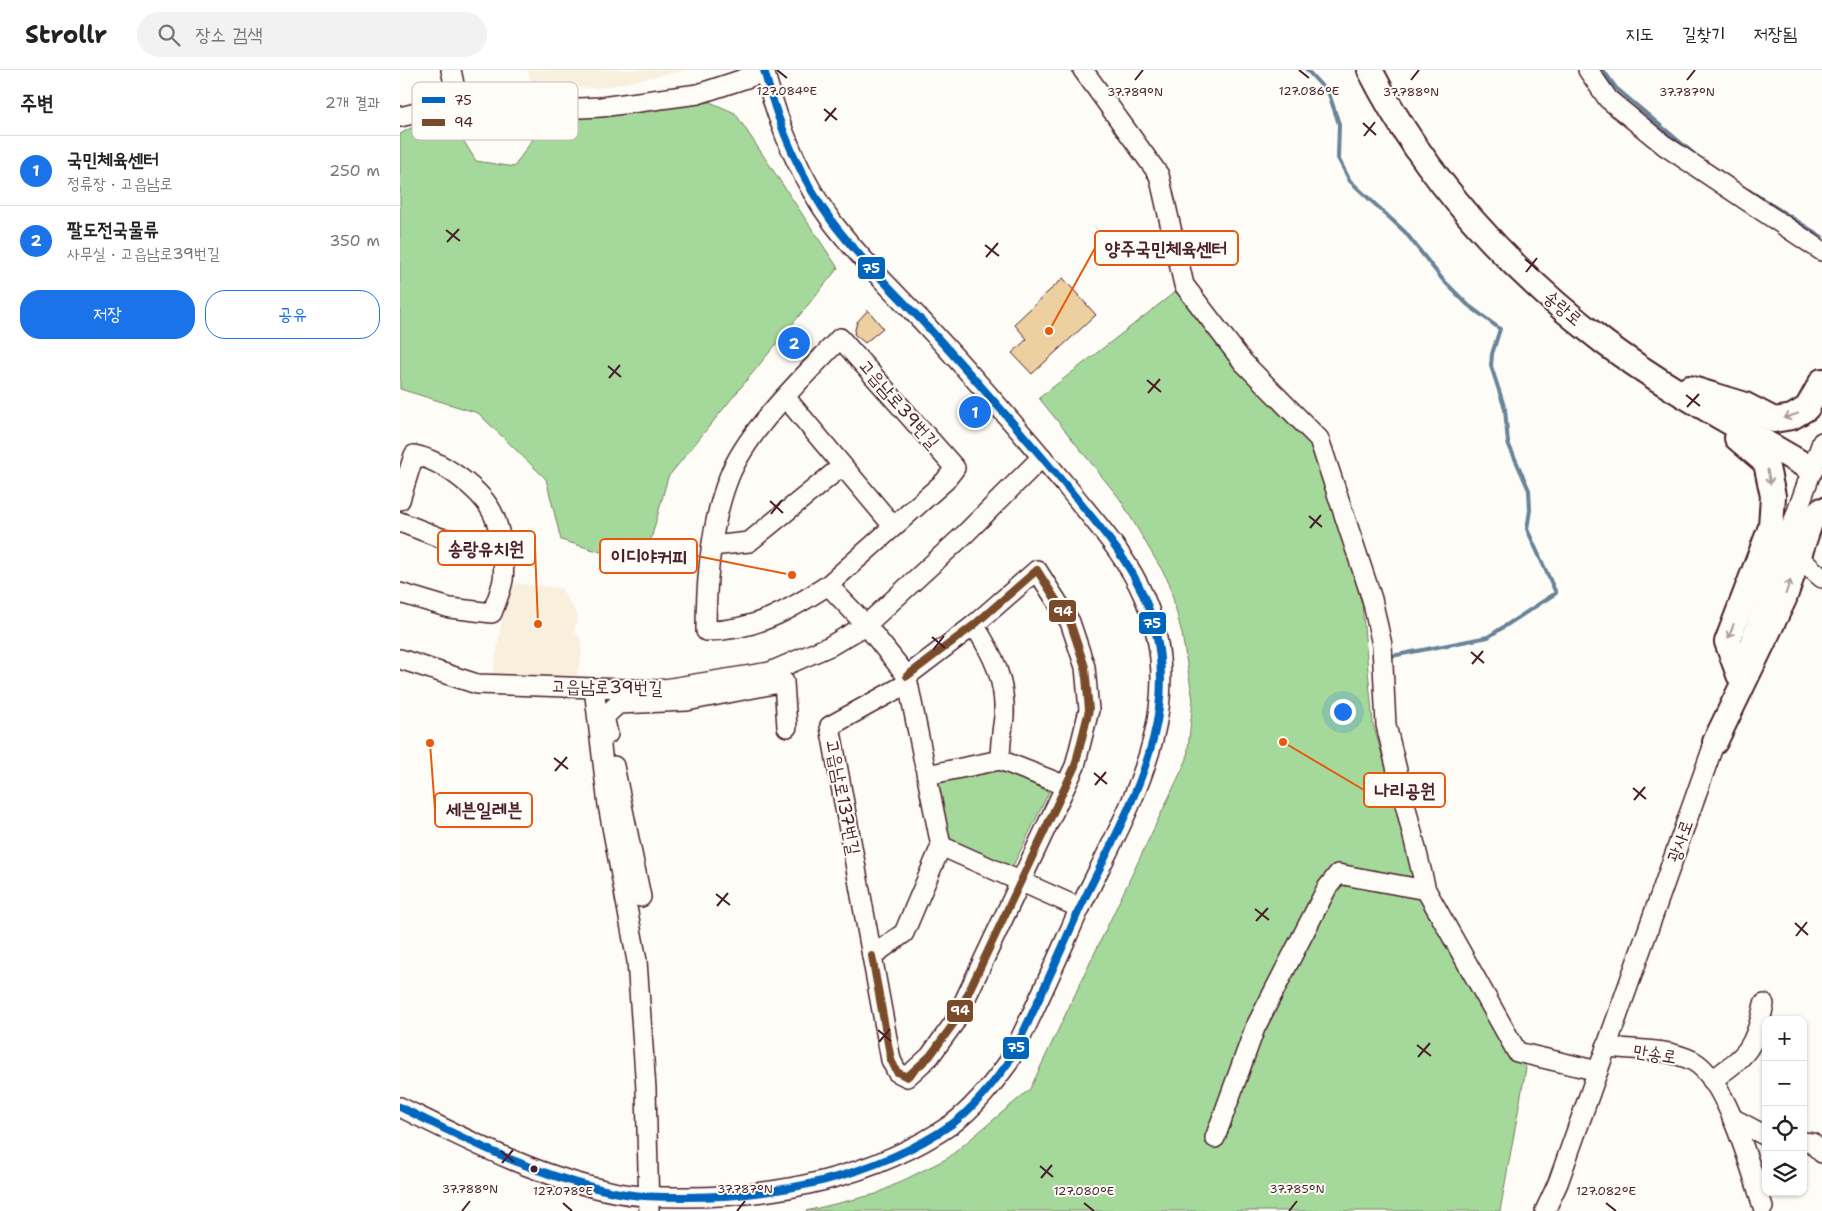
<!DOCTYPE html>
<html lang="ko">
<head>
<meta charset="utf-8">
<style>
  body { margin:0; font-family:"Shantell Sans","Poor Story",sans-serif; background:#f2f2f2; color:#222 }
  .controls { position:absolute; right:15px; bottom:15px; display:grid; overflow:hidden; border-radius:10px; box-shadow:0 1px 4px #0004 }
  .controls button { width:45px; height:45px; display:grid; place-items:center; padding:0; border:0; border-bottom:1px solid #e0e0e0; background:#fff; color:#222; font:25px sans-serif }
  .you { position:absolute; left:942px; top:641px; width:18px; height:18px; margin:-12px; border:4px solid #fff; border-radius:50%; background:#1a73e8; box-shadow:0 0 0 8px #1a73e833 }
  .badge { display:grid; place-items:center; width:32px; height:32px; border-radius:50%; background:#1a73e8; color:#fff; font-size:16px; font-weight:700 }
  .pin { position:absolute; translate:-50% -50%; border:2px solid #fff; box-shadow:0 1px 5px #0006 }
  .list { margin:0; padding:0; list-style:none }
  h2 { display:flex; justify-content:space-between; align-items:center; height:65px; margin:0; padding:0 20px; font-size:21px }
  h2 small { font-size:16px; font-weight:400; color:#767676 }
  .list li { display:grid; grid-template-columns:32px 1fr auto; gap:15px; align-items:center; box-sizing:border-box; height:70px; padding:0 20px; border-top:1px solid #e0e0e0 }
  .list b { display:block; font-size:19px; white-space:nowrap }
  .list p { margin:0; font-size:16px; white-space:nowrap; color:#767676 }
  .list em { font-size:16px; font-style:normal; color:#767676 }
  .actions { display:flex; gap:10px; padding:15px 20px }
  .actions a { flex:1; padding:11px 0; border:1px solid #1a73e8; border-radius:20px; text-align:center; font-size:18px; color:#1a73e8 }
  .actions .main { background:#1a73e8; color:#fff }
  .icon { flex:none; width:28px; height:28px; fill:none; stroke:currentColor; stroke-width:2; stroke-linecap:round; stroke-linejoin:round }
  .map { position:relative; flex:none; width:1422px; height:1141px; overflow:hidden }
  header { display:flex; align-items:center; gap:30px; box-sizing:border-box; height:70px; padding:0 25px; background:#fff; border-bottom:1px solid #e0e0e0 }
  header strong { font-size:24px }
  nav { display:flex; gap:28px; margin-inline-start:auto; font-size:18px }
  .search { width:350px; height:45px; background:#f2f2f2; display:flex; align-items:center; gap:12px; box-sizing:border-box; padding:0 18px; border-radius:28px; color:#767676; font-size:19px }
  main { display:flex }
  aside { flex:1; background:#fff }
  .map>svg:first-child { display:block }
  .built { fill:#f8efdd }
  .green { fill:#a5d99b; stroke:#787c63 }
  .lines { fill:none; stroke-linecap:round; stroke-linejoin:round }
  .stream { stroke:#698397; stroke-width:4 }
  .building { fill:#ecd0a0; stroke:#4a1f2b }
  .minor-casing { stroke:#4a1f2b; stroke-width:22 }
  .major-casing { stroke:#4a1f2b; stroke-width:28 }
  .minor { stroke:#fdfcf7; stroke-width:19 }
  .major { stroke:#fdfcf7; stroke-width:24 }
  .bus-1-casing { stroke:#fdfcf7; stroke-width:11 }
  .bus-2-casing { stroke:#fdfcf7; stroke-width:11 }
  .bus-1 { stroke:#0065bd; stroke-width:8 }
  .bus-2 { stroke:#7a4b2a; stroke-width:8 }
  .oneway { stroke:#ac999b }
  .ticks { fill:none; stroke:#4a1f2b; stroke-width:2 }
  .bus-dot { fill:#4a1f2b; stroke:#fdfcf7; stroke-width:2 }
  .labels { text-anchor:middle; stroke-width:4; stroke-linejoin:round; paint-order:stroke }
  .street-label { font-size:18px; fill:#4a1f2b; stroke:#fdfcf7 }
  .key { fill:#fdfcf7; stroke:#c7baba; stroke-width:1 }
  .key-label { font-size:14px; fill:#4a1f2b }
  .ticks-label { font-size:12px; text-anchor:middle; fill:#4a1f2b; stroke:#fdfcf7; stroke-width:4; stroke-linejoin:round; paint-order:stroke }
  .leader { fill:none; stroke:#e8590c; stroke-width:2 }
  .callout-dot { fill:#e8590c; stroke:#fdfcf7; stroke-width:2 }
  .callout { fill:#fdfcf7; stroke:#e8590c; stroke-width:2 }
  .callout-label { font-size:19px; text-anchor:middle; font-weight:bold; fill:#4a1f2b }
  .line-badge { stroke:#fdfcf7; stroke-width:2 }
  .badge-label { font-size:14px; text-anchor:middle; font-weight:bold; fill:#fff }
</style>
</head>
<body>
<header>
<strong>Strollr</strong>
<div class="search"><svg class="icon" aria-label="search" viewBox="0 0 24 24"><circle cx="10" cy="10" r="6"/><path d="M15 15l6 6"/></svg>장소 검색</div>
<nav><a>지도</a><a>길찾기</a><a>저장됨</a></nav>
</header>
<main>
<aside>
<h2>주변<small>2개 결과</small></h2>
<ul class="list">
<li><span class="badge">1</span><div><b>국민체육센터</b><p>정류장 · 고읍남로</p></div><em>250 m</em></li>
<li><span class="badge">2</span><div><b>팔도전국물류</b><p>사무실 · 고읍남로39번길</p></div><em>350 m</em></li>
</ul>
<div class="actions"><a class="main">저장</a><a>공유</a></div>
</aside>
<div class="map">
<svg width="1422" height="1141" viewBox="0 0 1422 1141">
  <rect width="100%" height="100%" fill="#fdfcf7"/>
  <filter id="ink" filterUnits="userSpaceOnUse"><feTurbulence type="fractalNoise" baseFrequency=".02" numOctaves="2"/><feDisplacementMap in="SourceGraphic" scale="10" xChannelSelector="R" yChannelSelector="G"/><feConvolveMatrix kernelMatrix="1 2 1 2 8 2 1 2 1" color-interpolation-filters="sRGB"/></filter>
  <g filter="url(#ink)">
    <!-- built -->
    <g class="built">
      <polygon points="128,0 287,0 198,18 132,16"/>
      <polygon points="117,514 161,518 178,546 174,561 180,567 182,582 176,608 100,606 93,603 108,517"/>
    </g>
    <!-- green -->
    <g class="green">
      <polygon points="310,32 335,43 438,198 268,407 244,495 161,470 146,409 78,343 0,319 0,64 28,49 55,57 76,91 114,97 145,51"/>
      <polygon points="784,215 919,369 962,535 973,654 1024,827 1126,998 1100,1141 406,1141 476,1124 548,1088 630,1019 787,689 793,630 782,564 769,512 720,429 639,328"/>
      <polygon points="600,696 649,722 610,802 551,772 537,712"/>
    </g>
    <g class="lines">
      <!-- stream -->
      <g class="stream">
        <polyline points="907,0 929,24 939,54 938,88 950,111 1005,162 1043,210 1068,235 1100,259 1092,284 1091,296 1105,339 1108,373 1129,420 1130,440 1127,459 1156,523 1088,567 992,586"/>
        <polyline points="1203,0 1216,18 1294,84"/>
        <polyline points="1348,120 1422,167"/>
      </g>
    </g>
    <!-- building -->
    <g class="building">
      <polygon points="663,208 696,245 632,304 612,283 627,269 614,254"/>
      <polygon points="468,240 483,258 465,273 454,264 457,252"/>
    </g>
    <g class="lines">
      <defs>
        <g id="minor">
          <polyline points="51,0 59,37"/>
          <polyline points="683,0 759,105 784,215 843,292 919,369 972,529 982,575 986,655 1026,820 1117,982 1198,1001"/>
          <polyline points="1188,0 1208,29 1264,75 1422,181"/>
          <polyline points="0,47 41,37 78,37 136,40 201,37 298,24 365,2"/>
          <polyline points="386,328 493,456"/>
          <path d="M0,430l14,-45c27,5 69,35 80,61 7,15 11,48 9,64 -2,11 -7,22 -11,33l-42,-5 -50,-15"/>
          <polyline points="0,452 41,468 101,477"/>
          <polyline points="312,476 349,472 441,397"/>
          <polyline points="1398,487 1422,508"/>
          <path d="M428,515l117,-104 10,-13 -115,-130c-35,38 -92,91 -111,139 -19,48 -23,103 -23,154 48,0 84,-21 122,-46l38,40 41,51 1,7 33,163 -37,87 -32,23 -42,-230 78,-43"/>
          <path d="M574,555c19,29 32,56 30,92 -2,14 -4,28 -4,43"/>
          <polyline points="0,589 77,614 194,618 258,620 370,602 430,576 466,555 565,464 642,387"/>
          <polyline points="1343,592 1422,372"/>
          <polyline points="194,618 208,735 237,891 246,1019 249,1141"/>
          <polyline points="208,664 204,647 218,634 287,631 384,612 387,657"/>
          <polyline points="214,696 241,827"/>
          <polyline points="527,705 600,690 664,715"/>
          <polyline points="541,776 680,838"/>
          <polyline points="472,886 491,990 497,1002 507,1007 530,986 554,953 675,696 689,640 685,597 670,552 637,500 574,555 507,606"/>
          <path d="M1206,977c28,3 61,1 87,14 33,17 59,111 70,146"/>
          <path d="M1312,1010c36,-25 43,-33 52,-76"/>
          <path d="M0,1037c69,34 138,70 214,85 24,5 47,5 71,5 92,0 190,-20 267,-73 22,-16 40,-39 56,-61 26,-50 48,-102 71,-153 47,-98 114,-201 65,-313 -17,-41 -48,-74 -76,-109 -47,-56 -95,-112 -145,-166 -31,-32 -63,-64 -90,-99 -34,-46 -55,-99 -69,-153"/>
          <polyline points="1332,1048 1366,1066"/>
          <polyline points="815,1068 855,958 927,818 938,804 1026,820"/>
          <polyline points="1403,1072 1412,1073 1422,1083"/>
          <polyline points="1145,1141 1158,1113 1319,660"/>
        </g>
        <g id="major">
          <path d="M970,0c54,107 140,201 235,273 64,48 137,85 206,126"/>
          <polyline points="1289,318 1345,335 1374,350 1392,347 1407,338 1422,311"/>
          <polyline points="1337,368 1366,393 1373,426 1371,457 1327,572 1339,605"/>
          <polyline points="1315,672 1384,529 1411,450 1422,440"/>
        </g>
      </defs>
      <!-- minor casing -->
      <use href="#minor" class="minor-casing"/>
      <!-- major casing -->
      <use href="#major" class="major-casing"/>
      <!-- minor -->
      <use href="#minor" class="minor"/>
      <!-- major -->
      <use href="#major" class="major"/>
      <defs>
        <path id="bus-1" d="M0,1037c69,34 138,70 214,85 24,5 47,5 71,5 92,0 190,-20 267,-73 22,-16 40,-39 56,-61 26,-50 48,-102 71,-153 47,-98 114,-201 65,-313 -17,-41 -48,-74 -76,-109 -47,-56 -95,-112 -145,-166 -31,-32 -63,-64 -90,-99 -34,-46 -55,-99 -69,-153"/>
        <polyline id="bus-2" points="472,886 491,990 497,1002 507,1007 530,986 554,953 675,696 689,640 685,597 670,552 637,500 574,555 507,606"/>
      </defs>
      <!-- bus-1 casing -->
      <use href="#bus-1" class="bus-1-casing"/>
      <!-- bus-2 casing -->
      <use href="#bus-2" class="bus-2-casing"/>
      <!-- bus-1 -->
      <use href="#bus-1" class="bus-1"/>
      <!-- bus-2 -->
      <use href="#bus-2" class="bus-2"/>
    </g>
    <!-- one-way arrows -->
    <defs><path id="oneway-shaft" d="M-6 0H5M1.5-3L5.5 0L1.5 3" fill="none" stroke-width="1.6" stroke-linecap="round" stroke-linejoin="round" transform="scale(1.25)"/></defs>
    <g class="oneway">
      <use href="#oneway-shaft" transform="translate(1391 346) rotate(161)"/>
      <use href="#oneway-shaft" transform="translate(1369 407) rotate(78)"/>
      <use href="#oneway-shaft" transform="translate(1388 517) rotate(-71)"/>
      <use href="#oneway-shaft" transform="translate(1331 561) rotate(111)"/>
    </g>
  </g>
  <!-- ticks -->
  <path class="ticks" d="M377,0l10,8M899,0l10,8M735,10l8,-10M1011,10l8,-10M1287,10l8,-10M424,39l13,11M425,51l11,-13M963,53l13,12M964,66l11,-14M46,160l14,11M47,172l12,-13M585,175l14,11M586,187l12,-14M1125,189l13,11M1126,202l11,-14M208,296l13,11M209,308l11,-13M747,310l14,12M748,323l12,-14M1286,325l14,11M1287,337l12,-13M370,431l13,12M371,444l11,-14M909,446l13,11M910,458l11,-13M532,567l13,11M533,580l11,-14M1071,582l13,11M1072,594l11,-13M154,688l14,11M155,701l12,-14M694,703l13,11M695,715l11,-13M1233,718l13,11M1234,730l11,-13M316,824l14,11M317,836l11,-13M855,839l14,11M856,851l12,-13M1395,853l13,12M1396,866l11,-14M478,960l13,11M479,972l11,-13M1017,975l14,11M1018,987l12,-14M101,1081l13,11M102,1093l11,-13M640,1096l13,11M641,1108l11,-13M163,1133l9,8M684,1133l10,8M1206,1133l10,8M62,1141l8,-10M337,1141l8,-10M889,1141l8,-10"/>
  <!-- markers -->
  <circle class="bus-dot" cx="134" cy="1099" r="4.5"/>
  <g class="labels">
    <!-- street labels -->
    <g class="street-label">
      <text transform="translate(1163 238) rotate(40)" y="6">송랑로</text>
      <text transform="translate(499 334) rotate(49)" y="6">고읍남로39번길</text>
      <text transform="translate(207 617) rotate(1)" y="6">고읍남로39번길</text>
      <text transform="translate(443 727) rotate(79)" y="6">고읍남로137번길</text>
      <text transform="translate(1280 771) rotate(-70)" y="6">광사로</text>
      <text transform="translate(1255 984) rotate(9)" y="6">만송로</text>
    </g>
  </g>
  <!-- legend -->
  <rect x="12" y="12" width="166" height="58" rx="8" class="key"/>
  <rect x="22" y="27" width="23" height="6" fill="#0065bd"/>
  <rect x="22" y="49" width="23" height="7" fill="#7a4b2a"/>
  <g class="key-label">
    <text x="54" y="35">75</text>
    <text x="54" y="57">94</text>
  </g>
  <g class="ticks-label">
    <text x="387" y="25">127.084°E</text>
    <text x="909" y="25">127.086°E</text>
    <text x="735" y="26">37.789°N</text>
    <text x="1011" y="26">37.788°N</text>
    <text x="1287" y="26">37.787°N</text>
    <text x="70" y="1123">37.788°N</text>
    <text x="345" y="1123">37.787°N</text>
    <text x="897" y="1123">37.785°N</text>
    <text x="163" y="1125">127.078°E</text>
    <text x="684" y="1125">127.080°E</text>
    <text x="1206" y="1125">127.082°E</text>
  </g>
  <!-- callouts -->
  <path class="leader" d="M649 261L695 178M138 554L135 478M392 505L297 486M883 672L964 720M30 673L35 740"/>
  <g class="callout-dot">
    <circle cx="649" cy="261" r="5"/>
    <circle cx="138" cy="554" r="5"/>
    <circle cx="392" cy="505" r="5"/>
    <circle cx="883" cy="672" r="5"/>
    <circle cx="30" cy="673" r="5"/>
  </g>
  <g class="callout">
    <rect x="695" y="161" width="143" height="34" rx="5"/>
    <rect x="38" y="461" width="97" height="34" rx="5"/>
    <rect x="200" y="469" width="97" height="34" rx="5"/>
    <rect x="964" y="703" width="81" height="34" rx="5"/>
    <rect x="35" y="723" width="97" height="34" rx="5"/>
  </g>
  <g class="callout-label">
    <text x="766" y="185">양주국민체육센터</text>
    <text x="86" y="485">송랑유치원</text>
    <text x="249" y="493">이디야커피</text>
    <text x="1005" y="727">나리공원</text>
    <text x="84" y="746">세븐일레븐</text>
  </g>
  <g class="line-badge">
    <rect x="457" y="186" width="29" height="24" rx="5" fill="#0065bd"/>
    <rect x="648" y="529" width="29" height="24" rx="5" fill="#7a4b2a"/>
    <rect x="738" y="541" width="29" height="24" rx="5" fill="#0065bd"/>
    <rect x="546" y="929" width="28" height="24" rx="5" fill="#7a4b2a"/>
    <rect x="602" y="966" width="28" height="24" rx="5" fill="#0065bd"/>
  </g>
  <g class="badge-label">
    <text x="471" y="203">75</text>
    <text x="663" y="546">94</text>
    <text x="752" y="558">75</text>
    <text x="560" y="945">94</text>
    <text x="616" y="982">75</text>
  </g>
</svg>
<div class="controls">
<button>+</button>
<button>−</button>
<button><svg class="icon" aria-label="locate" viewBox="0 0 24 24"><circle cx="12" cy="12" r="6"/><path d="M12 2v4M12 18v4M2 12h4M18 12h4"/></svg></button>
<button><svg class="icon" aria-label="layers" viewBox="0 0 24 24"><path d="M12 4l9 5-9 5-9-5zM3 14l9 5 9-5"/></svg></button>
</div>
<div class="you"></div>
<div class="pin badge" style="left:575px;top:342px">1</div>
<div class="pin badge" style="left:394px;top:273px">2</div>
</div>
</main>
</body>
</html>
